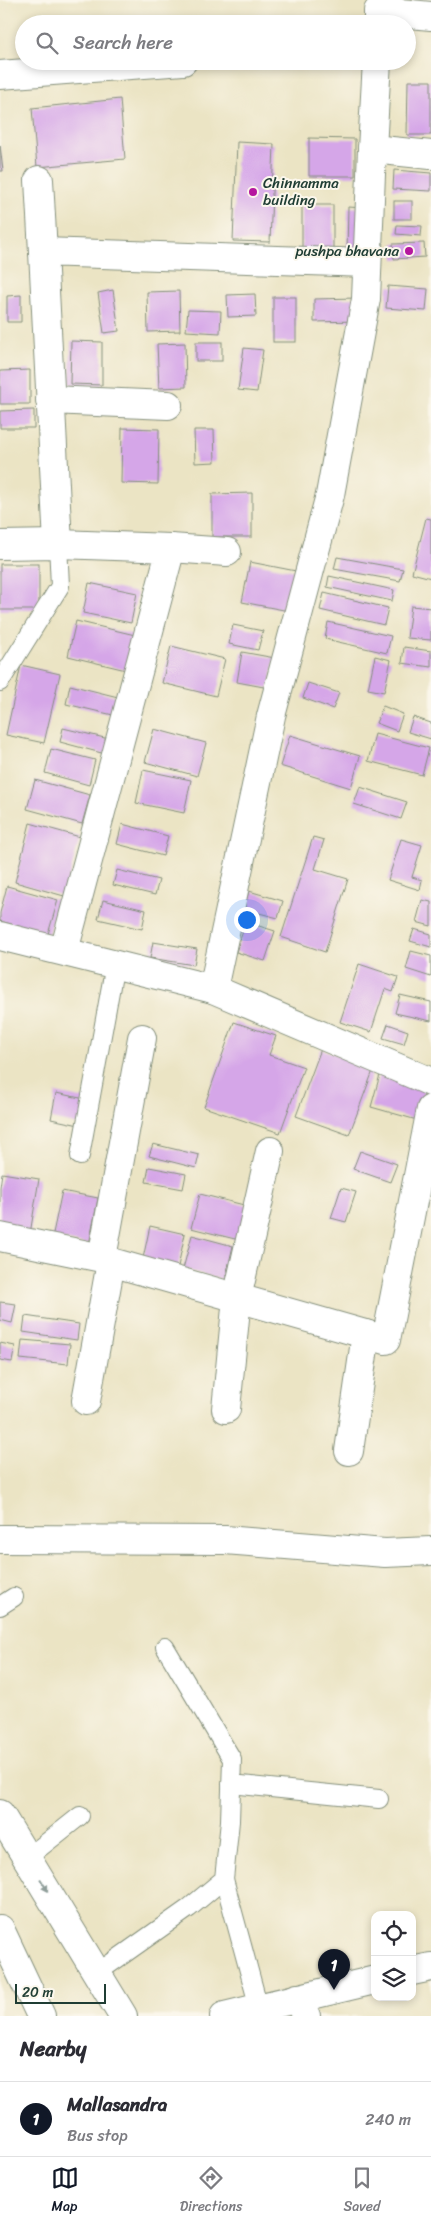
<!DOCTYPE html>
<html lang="en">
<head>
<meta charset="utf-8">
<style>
  body { margin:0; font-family:Sriracha,sans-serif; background:#f2f2f3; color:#2b2b33 }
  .controls { position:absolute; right:15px; bottom:15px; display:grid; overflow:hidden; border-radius:10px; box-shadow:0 2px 8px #0003 }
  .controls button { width:45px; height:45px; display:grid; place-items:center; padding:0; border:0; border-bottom:1px solid #e1e1e2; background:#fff; color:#2b2b33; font:25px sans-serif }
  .scale { position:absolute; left:15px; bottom:12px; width:91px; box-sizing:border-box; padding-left:5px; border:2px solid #1f3d34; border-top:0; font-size:14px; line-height:18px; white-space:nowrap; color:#1f3d34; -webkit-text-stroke:4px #fbf7ec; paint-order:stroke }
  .you { position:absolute; left:246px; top:919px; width:18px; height:18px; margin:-12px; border:4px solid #fff; border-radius:50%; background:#1a73e8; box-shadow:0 0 0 8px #1a73e833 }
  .badge { display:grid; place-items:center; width:32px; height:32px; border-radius:50%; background:#111827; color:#fff; font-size:16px; font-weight:700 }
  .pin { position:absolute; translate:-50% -41px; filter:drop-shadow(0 1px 2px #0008) }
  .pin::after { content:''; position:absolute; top:26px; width:18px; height:15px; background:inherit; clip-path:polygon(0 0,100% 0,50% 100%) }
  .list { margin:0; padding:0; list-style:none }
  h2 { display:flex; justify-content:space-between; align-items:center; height:65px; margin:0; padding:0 20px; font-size:21px }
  h2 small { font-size:16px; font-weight:400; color:#7c7c81 }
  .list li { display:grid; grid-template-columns:32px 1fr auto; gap:15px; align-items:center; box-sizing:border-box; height:75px; padding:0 20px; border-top:1px solid #e1e1e2 }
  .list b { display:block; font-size:19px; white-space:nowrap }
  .list p { margin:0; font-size:16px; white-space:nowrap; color:#7c7c81 }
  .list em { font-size:16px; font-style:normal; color:#7c7c81 }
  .icon { flex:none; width:28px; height:28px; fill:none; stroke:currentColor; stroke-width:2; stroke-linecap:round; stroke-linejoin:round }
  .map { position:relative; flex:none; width:431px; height:2016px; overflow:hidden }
  .search { position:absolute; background:#fff; box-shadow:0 2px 8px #0003; left:15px; right:15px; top:15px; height:55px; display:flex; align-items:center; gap:12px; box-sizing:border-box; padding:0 18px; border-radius:28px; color:#7c7c81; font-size:19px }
  .sheet { height:140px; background:#fff }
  nav { display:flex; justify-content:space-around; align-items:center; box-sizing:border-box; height:70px; border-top:1px solid #e1e1e2; background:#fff; font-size:14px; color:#7c7c81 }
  nav a { display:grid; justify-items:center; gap:2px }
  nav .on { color:#111827 }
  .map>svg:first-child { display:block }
  .building { fill:#d5a6e8 }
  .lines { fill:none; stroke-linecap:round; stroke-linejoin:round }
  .service-casing { stroke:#85907c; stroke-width:20 }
  .minor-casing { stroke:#85907c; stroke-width:30 }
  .tertiary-casing { stroke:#85907c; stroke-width:30 }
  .secondary-casing { stroke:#85907c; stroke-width:30 }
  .service { stroke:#fff; stroke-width:18 }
  .minor { stroke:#fff; stroke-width:28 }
  .tertiary { stroke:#fff; stroke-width:28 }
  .secondary { stroke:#fff; stroke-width:28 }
  .oneway { fill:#8f9e9a }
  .poi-dot { fill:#b5179e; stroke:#fbf7ec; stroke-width:2 }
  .labels { text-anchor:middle; stroke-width:4; stroke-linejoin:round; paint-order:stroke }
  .poi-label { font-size:15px; fill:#1f3d34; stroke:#fbf7ec; text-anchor:start }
</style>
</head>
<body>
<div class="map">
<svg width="431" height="2016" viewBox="0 0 431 2016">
  <rect width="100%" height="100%" fill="#fbf7ec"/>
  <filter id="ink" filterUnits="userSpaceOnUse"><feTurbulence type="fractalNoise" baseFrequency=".02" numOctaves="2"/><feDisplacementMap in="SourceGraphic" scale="10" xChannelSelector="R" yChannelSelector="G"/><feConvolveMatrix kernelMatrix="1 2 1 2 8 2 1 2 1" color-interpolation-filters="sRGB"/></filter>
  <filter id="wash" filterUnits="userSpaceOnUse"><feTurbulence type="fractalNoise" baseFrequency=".0096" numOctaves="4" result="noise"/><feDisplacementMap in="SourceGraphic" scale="20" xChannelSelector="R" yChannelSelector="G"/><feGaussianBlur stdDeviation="1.12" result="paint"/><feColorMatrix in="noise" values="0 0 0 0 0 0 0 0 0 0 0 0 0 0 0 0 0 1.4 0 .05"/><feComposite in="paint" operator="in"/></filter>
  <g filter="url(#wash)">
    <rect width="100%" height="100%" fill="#ebe4c4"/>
    <g id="blocks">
      <!-- building -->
      <g class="building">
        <polygon points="408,81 431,81 431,135 407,135"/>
        <polygon points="120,99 125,159 37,167 32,108"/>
        <polygon points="309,138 355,139 355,176 309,176"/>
        <polygon points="237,142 274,144 270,242 233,241"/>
        <polygon points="0,145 3,171 0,171"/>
        <polygon points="394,170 431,173 431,191 393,189"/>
        <rect x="394" y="201" width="18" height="18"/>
        <rect x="302" y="205" width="31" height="52"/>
        <polygon points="348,207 364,208 363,252 347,252"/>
        <polygon points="397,225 422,226 421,236 396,234"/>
        <polygon points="424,243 425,257 394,259 393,244"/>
        <polygon points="388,286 428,289 426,311 386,308"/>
        <polygon points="113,290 119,331 104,333 98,293"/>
        <polygon points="179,291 180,331 148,332 147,292"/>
        <polygon points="255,294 256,316 228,317 227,295"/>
        <polygon points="21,295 21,322 7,322 7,296"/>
        <rect x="273" y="297" width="23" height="45"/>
        <polygon points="357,298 357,321 314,322 314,299"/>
        <polygon points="188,310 221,311 220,333 186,331"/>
        <polygon points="71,341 102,342 102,385 70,384"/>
        <rect x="196" y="342" width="26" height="19"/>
        <polygon points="185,343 186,387 159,388 157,344"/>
        <polygon points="244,348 263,350 257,392 238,390"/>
        <polygon points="30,370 30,404 0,404 0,371"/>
        <polygon points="34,410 34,428 0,428 0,411"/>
        <polygon points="122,428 159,429 158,484 121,483"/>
        <polygon points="194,430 214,430 215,462 195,463"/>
        <polygon points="252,493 252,537 212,537 212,494"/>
        <polygon points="426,518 431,519 431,578 412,573"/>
        <polygon points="337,557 403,569 400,581 334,569"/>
        <polygon points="250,562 296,571 289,611 242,602"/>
        <rect x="0" y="564" width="39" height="46"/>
        <polygon points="329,576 394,590 392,601 327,587"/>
        <polygon points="89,583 137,593 131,623 83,613"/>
        <polygon points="324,593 388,608 384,625 320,610"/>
        <polygon points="411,606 431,608 431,640 407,638"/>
        <polygon points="76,621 135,635 126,670 68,656"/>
        <polygon points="328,622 391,636 387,653 325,639"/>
        <polygon points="233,625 263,631 258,650 229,644"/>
        <polygon points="171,646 225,659 216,696 162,683"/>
        <polygon points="404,647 431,651 431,667 402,663"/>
        <polygon points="242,652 275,658 269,688 237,682"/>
        <polygon points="375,656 391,660 384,692 368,689"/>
        <polygon points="21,665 60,674 44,743 6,735"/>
        <polygon points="308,683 339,693 333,709 303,698"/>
        <polygon points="70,685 118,697 113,715 66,704"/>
        <polygon points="383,706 403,714 397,731 376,723"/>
        <polygon points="413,717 431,723 431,739 408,732"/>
        <polygon points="63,728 113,740 109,755 60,742"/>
        <polygon points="154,729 206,743 197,776 145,762"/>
        <polygon points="375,734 429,748 422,775 368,761"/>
        <polygon points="290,735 360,756 351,788 280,766"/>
        <polygon points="51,749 95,760 89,785 45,773"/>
        <polygon points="143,770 191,780 184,813 136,803"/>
        <polygon points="35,780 90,795 82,824 27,809"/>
        <polygon points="360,787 407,802 401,819 354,804"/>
        <polygon points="30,823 80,837 64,896 15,882"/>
        <polygon points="122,824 168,836 163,856 117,844"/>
        <polygon points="313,837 324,840 315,869 348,879 325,952 281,937"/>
        <polygon points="401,839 422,845 412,877 422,880 420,890 388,880"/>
        <polygon points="117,870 159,880 155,895 113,885"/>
        <polygon points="7,886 58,900 48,934 0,921 0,913"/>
        <polygon points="249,891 283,901 278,918 244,909"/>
        <polygon points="103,900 146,910 142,929 98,919"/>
        <polygon points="422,900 431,902 431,926 416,922"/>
        <polygon points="246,922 275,931 265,961 236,952"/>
        <polygon points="414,929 431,934 431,947 410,941"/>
        <polygon points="153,942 197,949 194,965 150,958"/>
        <polygon points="411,951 431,956 431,977 406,969"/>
        <polygon points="359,964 398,977 393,992 385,989 371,1032 340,1022"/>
        <polygon points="400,995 431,1002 431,1021 395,1013"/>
        <polygon points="234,1022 276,1036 269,1055 304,1067 280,1133 204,1107"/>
        <polygon points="388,1024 408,1031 404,1044 383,1038"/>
        <polygon points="321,1049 374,1068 349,1135 296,1116"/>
        <polygon points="381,1071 427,1084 417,1120 371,1107"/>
        <polygon points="56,1093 90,1100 84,1126 51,1119"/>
        <polygon points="153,1144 199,1155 196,1168 149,1156"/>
        <polygon points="360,1151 397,1164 390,1182 353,1169"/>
        <polygon points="149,1167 186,1174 183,1189 146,1182"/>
        <polygon points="2,1173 39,1179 30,1234 0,1229 0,1187"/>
        <polygon points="341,1188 356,1192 346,1222 331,1218"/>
        <polygon points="62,1191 98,1198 89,1245 52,1238"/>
        <polygon points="200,1194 252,1207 243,1241 191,1228"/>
        <polygon points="150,1226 185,1234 177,1271 142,1263"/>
        <polygon points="192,1235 233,1246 225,1280 183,1269"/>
        <polygon points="0,1302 16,1304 12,1323 0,1320"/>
        <polygon points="25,1316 79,1324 77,1340 23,1332"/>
        <polygon points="22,1340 70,1344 68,1364 20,1359"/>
        <polygon points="0,1343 15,1346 12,1362 0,1360"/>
      </g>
    </g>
  </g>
  <g filter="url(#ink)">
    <use href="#blocks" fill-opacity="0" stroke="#85907c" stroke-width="1"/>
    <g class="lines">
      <defs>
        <g id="service">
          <polyline points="0,682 60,586 58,544"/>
          <polyline points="80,1156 115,964"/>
          <polyline points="0,1606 14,1597"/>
          <polyline points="231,1784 379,1799"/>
          <polyline points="27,1858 80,1816"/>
          <polyline points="224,1879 259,2008"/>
          <polyline points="97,1973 189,1908 224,1879 230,1821 232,1759 165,1647"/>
        </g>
        <g id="minor">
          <polyline points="378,24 378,11 431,16"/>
          <polyline points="0,75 183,61"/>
          <polyline points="372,149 377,61"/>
          <polyline points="39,180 43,252"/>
          <polyline points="50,400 168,405"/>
          <polyline points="58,544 43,252 367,263"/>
          <polyline points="0,545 58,544 171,548 64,951"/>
          <polyline points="171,548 227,552"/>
          <polyline points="213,989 271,716 330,495 366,299 372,149 431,155"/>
          <polyline points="0,1237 102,1258 111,1262 86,1401"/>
          <polyline points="102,1258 142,1038"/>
          <polyline points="111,1262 386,1340 431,1109"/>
          <polyline points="226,1409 237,1298 270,1151"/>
          <polyline points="349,1451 366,1334"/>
          <polyline points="0,1539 225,1540 385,1553 431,1551"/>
          <polyline points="297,1998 306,2016"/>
        </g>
        <g id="tertiary">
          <polyline points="0,936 213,989 431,1082"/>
          <polyline points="412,1971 431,1967"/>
          <polyline points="224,2016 375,1980"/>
        </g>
        <g id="secondary">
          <polyline points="0,1814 123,2016"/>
          <polyline points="0,1929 41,2016"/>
        </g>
      </defs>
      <!-- service casing -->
      <use href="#service" class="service-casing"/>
      <!-- minor casing -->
      <use href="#minor" class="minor-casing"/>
      <!-- tertiary casing -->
      <use href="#tertiary" class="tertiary-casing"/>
      <!-- secondary casing -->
      <use href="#secondary" class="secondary-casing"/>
      <!-- service -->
      <use href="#service" class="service"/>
      <!-- minor -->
      <use href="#minor" class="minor"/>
      <!-- tertiary -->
      <use href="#tertiary" class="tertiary"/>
      <!-- secondary -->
      <use href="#secondary" class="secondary"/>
    </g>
    <!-- one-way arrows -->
    <defs><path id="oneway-solid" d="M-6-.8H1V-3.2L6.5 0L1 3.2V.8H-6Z" transform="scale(1.25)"/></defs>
    <use class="oneway" href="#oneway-solid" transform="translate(44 1885) rotate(59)"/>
  </g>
  <!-- markers -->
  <g class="poi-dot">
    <circle cx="253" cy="192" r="5"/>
    <circle cx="409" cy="251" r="5"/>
  </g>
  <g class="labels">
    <!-- poi labels -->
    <g class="poi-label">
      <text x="263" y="188">Chinnamma<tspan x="263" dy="17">building</tspan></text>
      <text x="399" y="256" text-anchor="end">pushpa bhavana</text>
    </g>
  </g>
</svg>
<div class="controls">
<button><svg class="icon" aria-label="locate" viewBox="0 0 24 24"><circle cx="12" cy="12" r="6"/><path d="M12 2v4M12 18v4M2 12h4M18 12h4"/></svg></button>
<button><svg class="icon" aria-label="layers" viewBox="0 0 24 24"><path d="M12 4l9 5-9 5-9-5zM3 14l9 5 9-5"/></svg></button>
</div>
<div class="scale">20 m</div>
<div class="you"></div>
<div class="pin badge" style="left:334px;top:1990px">1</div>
<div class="search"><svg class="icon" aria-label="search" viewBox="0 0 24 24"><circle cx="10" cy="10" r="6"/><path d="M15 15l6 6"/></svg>Search here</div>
</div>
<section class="sheet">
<h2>Nearby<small></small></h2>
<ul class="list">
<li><span class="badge">1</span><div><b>Mallasandra</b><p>Bus stop</p></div><em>240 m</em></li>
</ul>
</section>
<nav>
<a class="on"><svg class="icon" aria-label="map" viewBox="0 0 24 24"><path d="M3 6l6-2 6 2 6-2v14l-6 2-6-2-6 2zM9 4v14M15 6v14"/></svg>Map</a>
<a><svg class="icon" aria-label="directions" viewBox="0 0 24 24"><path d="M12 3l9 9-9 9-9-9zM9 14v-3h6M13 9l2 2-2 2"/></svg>Directions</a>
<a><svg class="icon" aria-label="saved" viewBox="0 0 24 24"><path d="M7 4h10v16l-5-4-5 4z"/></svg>Saved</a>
</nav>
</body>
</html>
